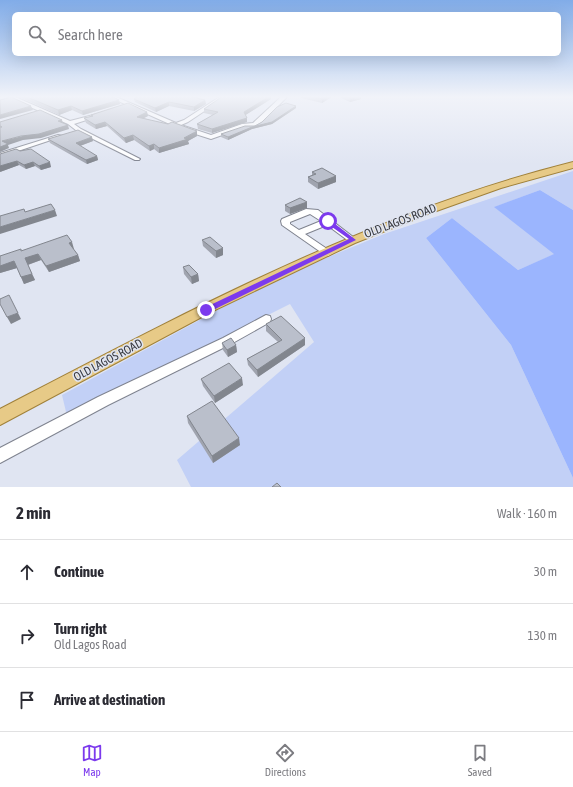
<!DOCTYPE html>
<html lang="en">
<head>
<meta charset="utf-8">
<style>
  body { margin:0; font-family:"Asap Condensed",sans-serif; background:#f2f2f3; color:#2b2b33 }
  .stop { position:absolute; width:12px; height:12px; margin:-9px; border:3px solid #7c3aed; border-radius:50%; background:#fff }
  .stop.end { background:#7c3aed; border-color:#fff; box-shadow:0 1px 4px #0008 }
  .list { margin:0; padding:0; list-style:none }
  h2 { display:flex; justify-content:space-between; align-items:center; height:52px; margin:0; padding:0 16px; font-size:17px }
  h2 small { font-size:13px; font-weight:400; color:#7c7c81 }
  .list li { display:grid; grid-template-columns:26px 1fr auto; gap:12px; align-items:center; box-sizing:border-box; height:64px; padding:0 16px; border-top:1px solid #e1e1e2 }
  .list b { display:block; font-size:15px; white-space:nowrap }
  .list p { margin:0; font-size:13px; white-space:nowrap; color:#7c7c81 }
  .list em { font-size:13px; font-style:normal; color:#7c7c81 }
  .icon { flex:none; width:22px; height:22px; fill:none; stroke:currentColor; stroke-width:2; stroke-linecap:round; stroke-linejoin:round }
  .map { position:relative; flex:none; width:573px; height:487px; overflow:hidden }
  .search { position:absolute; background:#fff; box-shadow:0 4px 16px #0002; left:12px; right:12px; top:12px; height:44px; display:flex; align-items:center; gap:10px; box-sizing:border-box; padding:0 14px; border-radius:6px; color:#7c7c81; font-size:15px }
  .sheet { height:244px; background:#fff }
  nav { display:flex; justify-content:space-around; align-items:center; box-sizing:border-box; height:56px; border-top:1px solid #e1e1e2; background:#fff; font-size:11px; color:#7c7c81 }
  nav a { display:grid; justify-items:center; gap:2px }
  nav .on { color:#7c3aed }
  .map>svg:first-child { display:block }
  .green { fill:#c2d0f6 }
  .forest { fill:#9bb5fe }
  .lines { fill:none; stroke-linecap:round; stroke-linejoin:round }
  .minor-casing { stroke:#7f838f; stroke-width:2 }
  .major-casing { stroke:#a0813a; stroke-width:2 }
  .minor { fill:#fff; fill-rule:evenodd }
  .major { fill:#e7ca87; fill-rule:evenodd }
  .wall { fill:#a0a4af }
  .shaded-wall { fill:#82868e }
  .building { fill:#babfcb; stroke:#82868e }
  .route { fill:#7c3aed }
  .labels { text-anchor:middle; stroke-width:3; stroke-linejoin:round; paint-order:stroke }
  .street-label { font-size:12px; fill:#393b40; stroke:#e0e5f2 }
</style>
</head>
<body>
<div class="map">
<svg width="573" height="487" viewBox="0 0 573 487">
  <rect width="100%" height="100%" fill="#e0e5f2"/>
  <!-- green -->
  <polygon class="green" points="573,171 573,210 540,190 495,207 555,254 518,270 452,218 426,238 511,345 573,478 573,487 191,487 177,460 314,342 290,304 67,416 62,395 275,279 384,234"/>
  <!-- forest -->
  <polygon class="forest" points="540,190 573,210 573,478 511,345 426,238 452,218 518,270 554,254 494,207"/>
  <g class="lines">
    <defs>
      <g id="minor">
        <polygon points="6,96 13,96 70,121 105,112 105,114 74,124 81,129 140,159 139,160 135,160 77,131 68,124"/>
        <polygon points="107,96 114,96 176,123 184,120 221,96 227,96 188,122 181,125 211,135 242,124 253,123 282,96 288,96 261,123 254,127 245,127 211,139 183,130"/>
        <polygon points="58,135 63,136 0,157 0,153"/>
        <path d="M306,209l12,1 39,30 -1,2h-6l-23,-17 -22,9 28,19 -5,3 -3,-1 -43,-30 -1,-4 1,-2zM310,214l11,7 -22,9 -9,-6v-2z"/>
        <polygon points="266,315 270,316 271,319 270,322 231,344 108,405 0,463 0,448 98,397 223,338"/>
      </g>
      <path id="major" d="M573,162v6l-72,20 -73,26 -73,29 -142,68 -213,114v-16c184,-96 370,-196 573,-247z"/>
    </defs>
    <!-- minor casing -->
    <use href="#minor" class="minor-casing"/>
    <!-- major casing -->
    <use href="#major" class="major-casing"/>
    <!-- minor -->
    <use href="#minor" class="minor"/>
    <!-- major -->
    <use href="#major" class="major"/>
  </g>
  <!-- wall -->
  <g class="wall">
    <polygon points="17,96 111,96 119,100 120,104 83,115 72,110 59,115"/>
    <polygon points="138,96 196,96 193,97 205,100 206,104 194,111 169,106 156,112 135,102 134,99"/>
    <polygon points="223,96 271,96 271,99 245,115 247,122 212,133 198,129 197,124 213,115 204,113 204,109"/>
    <polygon points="301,96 333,96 322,103 301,98"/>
    <polygon points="337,96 361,96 361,99 350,102"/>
    <polygon points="296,108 272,124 252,129 228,140 221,137 221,134 255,126"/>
    <polygon points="147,112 148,116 144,118 197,136 188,141 189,144 159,153 154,149 150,151 134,140 126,143 107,126 96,129 86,123 84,118 92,116 91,115"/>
    <polygon points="48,139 93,141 80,146 97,156 98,160 87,164 50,143"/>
    <polygon points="16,149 51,167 41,170 35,166 26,169 19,165 0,172"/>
    <polygon points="312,172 336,182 318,189 308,182 308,177 312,175"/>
    <polygon points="307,202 307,208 290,214 285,211 285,205"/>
    <polygon points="202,240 223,255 216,258 203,246"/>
    <polygon points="73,249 78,255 80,261 49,272 41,260 28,265 35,280 24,284 17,268 0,273 0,256 21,251 74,249"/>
    <polygon points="183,267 198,274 199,281 192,284 184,274"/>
    <polygon points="266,324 305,345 258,377 248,365 247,359 278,342 266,331"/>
    <polygon points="222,343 236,345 237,352 228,357 223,350"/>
    <polygon points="201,379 243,385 215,403 203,386"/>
    <polygon points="187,416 240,445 213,463 188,423"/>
  </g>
  <!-- shaded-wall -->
  <g class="shaded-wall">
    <polygon points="189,96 196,96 188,100"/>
    <polygon points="270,96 271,96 271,99 244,116 244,112"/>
    <polygon points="327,96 333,96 322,103 322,99"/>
    <polygon points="359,96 361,96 361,99 350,102 351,98"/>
    <polygon points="119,100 120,104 83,115 82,111"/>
    <polygon points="205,100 206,104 194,111 194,107"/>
    <polygon points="169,102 169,106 156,112 155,108"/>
    <polygon points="31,106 33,110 0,119 0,115"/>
    <polygon points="71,106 72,110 59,115 58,110"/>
    <polygon points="296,106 296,108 272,124 252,129 228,140 228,137 252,127"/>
    <polygon points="147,112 148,116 138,121 137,117"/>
    <polygon points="247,118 247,122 212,133 212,129"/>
    <polygon points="62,120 63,124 58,121"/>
    <polygon points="105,122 107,126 96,129 95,125"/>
    <polygon points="68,125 69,129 41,138 23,140 8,145 9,148 0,152 0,147 2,141"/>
    <polygon points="197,131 197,136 188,141 189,144 159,153 159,148 184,138"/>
    <polygon points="133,135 134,140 126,143 124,138"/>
    <polygon points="92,137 93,141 77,147 76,143"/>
    <polygon points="154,144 154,149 150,151 149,146"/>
    <polygon points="97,156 98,160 87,164 86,160"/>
    <polygon points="17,161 19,165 0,172 0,166"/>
    <polygon points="33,162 35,166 26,169 24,165"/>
    <polygon points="50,162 51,167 41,170 39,166"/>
    <polygon points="336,176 336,182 318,189 318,183"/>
    <polygon points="307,202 307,208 290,214 290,208"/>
    <polygon points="55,210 57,216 0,234 0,227"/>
    <polygon points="72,242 74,249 71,250 69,243"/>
    <polygon points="223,248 223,255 216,258 216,251"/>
    <polygon points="38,254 41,260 27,265 25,258"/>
    <polygon points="78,255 80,261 49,272 46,266"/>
    <polygon points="14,261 17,268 0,273 0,266"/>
    <polygon points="32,274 35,280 24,284 21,277"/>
    <polygon points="198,274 199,281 192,284 191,277"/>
    <polygon points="18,313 21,319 11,324 7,317"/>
    <polygon points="305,338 305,345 258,377 257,370"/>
    <polygon points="236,345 237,352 228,357 227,350"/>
    <polygon points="242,378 243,385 215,403 214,396"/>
    <polygon points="239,438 240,445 213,463 212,456"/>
  </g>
  <!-- building -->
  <g class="building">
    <polygon points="25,96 111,96 119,100 82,111 71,106 58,110"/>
    <polygon points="138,96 189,96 188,96 205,100 194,107 169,102 155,108 134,99"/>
    <polygon points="223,96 270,96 244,112 247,118 212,129 197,124 218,112 204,109"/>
    <polygon points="308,96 327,96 322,99"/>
    <polygon points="346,96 359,96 351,98"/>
    <polygon points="11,97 31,106 0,115 0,100"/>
    <polygon points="128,103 147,112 137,117 168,124 172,122 197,131 184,138 188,139 159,148 154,144 149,146 133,135 124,138 105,122 95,125 84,118 93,116 91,115"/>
    <polygon points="286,103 296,106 272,122 252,127 228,137 221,134 245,126 255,126 262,122 277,107"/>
    <polygon points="40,110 62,120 58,121 68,125 39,134 21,136 2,141 8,144 0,147 0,127 2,127 0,126 0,122"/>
    <polygon points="78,130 92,137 76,143 97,156 86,160 48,139"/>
    <polygon points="16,149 20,151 31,149 50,162 39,166 33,162 24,165 17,161 0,166 0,154"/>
    <polygon points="322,168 336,176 318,183 308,177 316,174 312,172"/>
    <polygon points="300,198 307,202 290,208 285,205"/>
    <polygon points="51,204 55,210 0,227 0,216 24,209 25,212"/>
    <polygon points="67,235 72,242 69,243 78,255 46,266 38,254 25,258 32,274 21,277 14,261 0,266 0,256 21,249 21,251"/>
    <polygon points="210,237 223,248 216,251 202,240"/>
    <polygon points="189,265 198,274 191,277 183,267"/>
    <polygon points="9,295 18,313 7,317 0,304 0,299"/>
    <polygon points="281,316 305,338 257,370 247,359 282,340 266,324"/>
    <polygon points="231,338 236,345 227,350 222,343"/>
    <polygon points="229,363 242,378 214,396 201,379"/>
    <polygon points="212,401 239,438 212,456 187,416"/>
    <polygon points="277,483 281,487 272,487"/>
  </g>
  <!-- sky -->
  <linearGradient id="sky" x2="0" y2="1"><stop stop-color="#81ace8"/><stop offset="0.59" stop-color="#f1f3f9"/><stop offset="1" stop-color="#f1f3f9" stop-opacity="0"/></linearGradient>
  <rect width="573" height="164" fill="url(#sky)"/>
  <!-- route -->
  <polygon class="route" points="325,220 330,220 356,240 209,312 204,312 204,308 349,239 325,222"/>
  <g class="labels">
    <!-- street labels -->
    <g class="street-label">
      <text transform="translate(400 221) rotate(-21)" y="4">OLD LAGOS ROAD</text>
      <text transform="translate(108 360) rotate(-28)" y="4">OLD LAGOS ROAD</text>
    </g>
  </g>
</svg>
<div class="stop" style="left:328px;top:221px"></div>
<div class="stop end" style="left:206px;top:310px"></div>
<div class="search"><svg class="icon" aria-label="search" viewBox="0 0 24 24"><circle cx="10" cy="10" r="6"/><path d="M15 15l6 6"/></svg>Search here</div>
</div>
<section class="sheet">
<h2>2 min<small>Walk · 160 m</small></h2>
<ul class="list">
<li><svg class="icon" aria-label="ahead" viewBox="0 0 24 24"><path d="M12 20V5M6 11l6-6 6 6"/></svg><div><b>Continue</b></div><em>30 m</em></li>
<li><svg class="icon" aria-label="right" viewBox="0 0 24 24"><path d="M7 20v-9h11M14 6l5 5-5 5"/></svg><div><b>Turn right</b><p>Old Lagos Road</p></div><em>130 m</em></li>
<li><svg class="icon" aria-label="arrive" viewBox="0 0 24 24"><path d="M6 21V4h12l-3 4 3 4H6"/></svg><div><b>Arrive at destination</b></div></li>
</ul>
</section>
<nav>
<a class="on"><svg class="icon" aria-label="map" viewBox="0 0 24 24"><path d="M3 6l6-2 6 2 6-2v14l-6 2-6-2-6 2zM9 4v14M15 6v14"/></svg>Map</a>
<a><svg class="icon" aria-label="directions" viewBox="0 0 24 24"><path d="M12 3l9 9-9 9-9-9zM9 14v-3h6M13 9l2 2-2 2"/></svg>Directions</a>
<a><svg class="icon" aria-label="saved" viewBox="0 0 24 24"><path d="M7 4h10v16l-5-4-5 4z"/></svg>Saved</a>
</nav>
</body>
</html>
